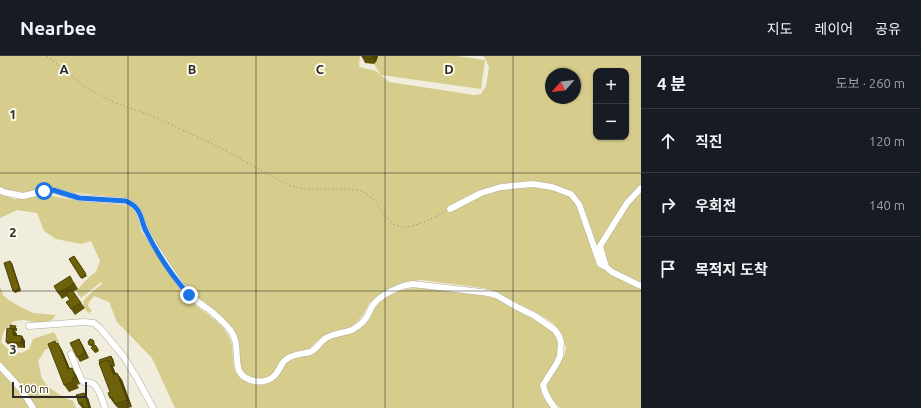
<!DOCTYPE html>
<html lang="ko">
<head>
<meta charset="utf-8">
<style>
  body { margin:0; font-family:Ubuntu,"Noto Sans KR",sans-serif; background:#242831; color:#f1f3f6 }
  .controls { position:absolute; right:12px; top:12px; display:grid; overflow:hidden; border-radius:8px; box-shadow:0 1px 3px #0004 }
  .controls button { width:36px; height:36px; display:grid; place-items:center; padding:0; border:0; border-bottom:1px solid #363941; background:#171b24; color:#f1f3f6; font:20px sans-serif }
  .compass { position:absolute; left:545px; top:12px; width:36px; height:36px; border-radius:50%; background:#171b24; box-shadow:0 1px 3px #0004; rotate:243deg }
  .scale { position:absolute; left:12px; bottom:10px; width:75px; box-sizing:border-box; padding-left:4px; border:2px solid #2c2b25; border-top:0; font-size:11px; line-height:14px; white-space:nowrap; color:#2c2b25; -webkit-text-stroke:3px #fdfbeb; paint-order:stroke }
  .stop { position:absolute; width:12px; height:12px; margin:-9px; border:3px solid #1a73e8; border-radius:50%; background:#fff }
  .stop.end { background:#1a73e8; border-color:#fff; box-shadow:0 1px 4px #0008 }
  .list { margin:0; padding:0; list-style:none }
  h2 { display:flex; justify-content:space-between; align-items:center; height:52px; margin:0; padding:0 16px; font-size:17px }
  h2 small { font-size:13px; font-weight:400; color:#9ea1a6 }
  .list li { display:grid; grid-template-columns:26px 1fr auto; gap:12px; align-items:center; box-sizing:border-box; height:64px; padding:0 16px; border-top:1px solid #363941 }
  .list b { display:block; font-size:15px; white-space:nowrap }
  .list em { font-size:13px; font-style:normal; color:#9ea1a6 }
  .icon { flex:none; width:22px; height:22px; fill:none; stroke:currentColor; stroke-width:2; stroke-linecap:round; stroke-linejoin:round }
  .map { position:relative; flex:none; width:641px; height:352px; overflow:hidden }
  header { display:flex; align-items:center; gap:24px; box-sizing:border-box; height:56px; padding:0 20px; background:#171b24; border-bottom:1px solid #363941 }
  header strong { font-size:19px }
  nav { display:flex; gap:22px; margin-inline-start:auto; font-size:14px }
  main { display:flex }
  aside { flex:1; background:#171b24 }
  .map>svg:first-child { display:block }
  .green { fill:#d6cc8b; fill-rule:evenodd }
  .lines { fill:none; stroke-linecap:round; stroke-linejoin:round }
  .minor-casing { stroke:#afad9e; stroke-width:7 }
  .path { stroke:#8b897f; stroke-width:1; stroke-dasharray:1 3; stroke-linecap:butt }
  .minor { stroke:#fff; stroke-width:6 }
  .wall { fill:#5e5308 }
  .shaded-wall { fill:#4c4406 }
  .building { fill:#6d6109; stroke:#4c4406 }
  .route { stroke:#1a73e8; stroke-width:5 }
  .grid { fill:none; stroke:#2c2b25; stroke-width:1; stroke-opacity:0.55 }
  .grid-label { font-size:13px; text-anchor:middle; font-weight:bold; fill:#2c2b25; stroke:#fdfbeb; stroke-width:4; stroke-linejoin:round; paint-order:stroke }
</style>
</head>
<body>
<header>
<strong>Nearbee</strong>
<nav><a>지도</a><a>레이어</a><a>공유</a></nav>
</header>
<main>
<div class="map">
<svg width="641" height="352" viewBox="0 0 641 352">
  <rect width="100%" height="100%" fill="#f0eddd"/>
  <!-- green -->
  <g class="green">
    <path d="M0,0h360l-1,11 17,4 13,11 85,13 7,-1 5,-8 3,-19 -4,-9 -2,-2h158v352h-80l-4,-2 -6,-8 -4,-10 1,-6 16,-26 2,-8 -3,-10 -4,-7 -6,-8 -18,-11 -37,-19 -14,-5 -63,-8 -14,2 -17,6 -13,9 -8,6 -6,12 -6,7 -6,5 -30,10 -12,12 -21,6 -18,22 -6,2 -15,-2 -6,-4 -3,-10 -1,-16 -3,-12 -5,-9 -16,-16 -25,-18 -8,-9 -36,-55 -7,-21 -5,-5 -5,-3c-17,-3 -35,-4 -52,-6 -7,0 -13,-3 -19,-4 -20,0 -39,8 -58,-2zM596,15h30v66h-30zM551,18h24v24h-24z"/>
    <polygon points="378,0 457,0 485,4 481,33 381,19 374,8 376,6"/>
    <path d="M0,138l14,5h9l25,-4 30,6 46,4 6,2 5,4 2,3 4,17 38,57c6,7 12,13 19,19 12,9 26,18 32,32 6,14 -2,32 13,41 4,3 9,4 14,5 14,1 18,-7 26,-18 1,-2 3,-5 5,-7 9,-5 21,-3 29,-9 4,-3 6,-8 10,-11 6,-4 14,-3 20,-7 4,-2 8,-7 11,-10 20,-19 31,-35 61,-35l71,8 5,1 54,31c10,10 13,24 5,37 -5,6 -14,15 -13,24 0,7 6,13 10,19h-376l-23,-50 -35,-36 -8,-20 -15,-6 -5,6 -1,4 4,5 -4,2c-2,-3 -6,-8 -4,-13 2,-3 14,-13 18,-16l-1,-2 -20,16 -5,-7 14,-15 6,-4 4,-11 -9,-20 -10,3 -25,-5 -12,-8 -7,-18 -20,-3 -17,8z"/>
    <path d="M0,230l3,9 7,6 9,5 14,7 23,2 -4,5 -11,3 -17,-3 -10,1 -10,9 -3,12 9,9 12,2 7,-4 4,-10 21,-7 5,10 -14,8 -7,11c2,6 2,14 5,19 5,9 21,18 30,21l3,7h-76z"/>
  </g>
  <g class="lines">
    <defs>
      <g id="minor">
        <path d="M0,134l3,2 20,4 21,-5 9,-1 26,8 47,3c4,2 8,4 10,7 6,7 6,17 11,25 10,18 21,34 33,51 6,8 14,15 22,21 4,3 9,5 12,9 3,2 6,5 9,8 4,4 9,9 11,15 7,16 -5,40 21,44 9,2 19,-2 23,-10 3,-4 4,-10 9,-12 6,-5 15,-5 23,-7 7,-3 10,-10 16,-14 8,-5 18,-5 26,-8 5,-3 11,-7 14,-12 3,-4 4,-9 7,-13 7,-10 28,-20 40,-21 3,0 6,1 9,1l67,8 7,2 19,11 20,10 20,14 4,6 2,6 -1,14 -3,7 -14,22c2,9 6,16 12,23"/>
        <polyline points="450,153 481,137 501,131 533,128 552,131 571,138 579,148 600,208 606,211 612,216 641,230"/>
        <polyline points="606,211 600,190 627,147 641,132"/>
        <polyline points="29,270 84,266 94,267 100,272 124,301 138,324 153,352"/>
        <path d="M71,298l10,25 3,3c3,0 7,0 9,2 6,3 10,18 12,24"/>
        <polyline points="0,310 21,333 33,352"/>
      </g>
    </defs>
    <!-- minor casing -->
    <use href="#minor" class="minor-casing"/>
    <!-- path -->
    <polyline class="path" points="47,0 85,31 115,47 153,60 219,91 288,129 303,133 346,133 363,135 375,145 382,156 393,168 405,172 425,166 446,155"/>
    <!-- minor -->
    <use href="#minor" class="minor"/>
  </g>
  <!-- wall -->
  <g class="wall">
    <polygon points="378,0 376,6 374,8 365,7 362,1"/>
    <polygon points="74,200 87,220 82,223 69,203"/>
    <polygon points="12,207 21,235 15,237 13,235"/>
    <polygon points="74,226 78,233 73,236 85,252 75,259 66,246 70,244 67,240 62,243 58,237"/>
    <polygon points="10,272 17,272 17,275 15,275 17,278 17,279 22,280 25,285 25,292 10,291 6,286"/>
    <polygon points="79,283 82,288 89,302 80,306 77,301"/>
    <polygon points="93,284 95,288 94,289 96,290 99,294 98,296 95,297 91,292 93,291 91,290 88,286"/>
    <polygon points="56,287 62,294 70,313 76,319 80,328 77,329 79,332 69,336 64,329"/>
    <polygon points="111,300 113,303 115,310 113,311 116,318 117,317 122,324 132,351 128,352 118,352 115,349 110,342"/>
    <polygon points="88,342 91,352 82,352 79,348"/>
  </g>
  <!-- shaded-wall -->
  <g class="shaded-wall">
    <polygon points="373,0 378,0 376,6 372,1"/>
    <polygon points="10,205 12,207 21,235 20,233"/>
    <polygon points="13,273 17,278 16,284 13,279"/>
    <polygon points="22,280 25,285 25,292 21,287"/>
    <polygon points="79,283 82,288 89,302 85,297"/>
    <polygon points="55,285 60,292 58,287 62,294 73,320 68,313"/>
    <polygon points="111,300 113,303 115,310 113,306"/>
    <polygon points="108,304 113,311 119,325 114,319"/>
    <polygon points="72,312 76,319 80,328 75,321"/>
    <polygon points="117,317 122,324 132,351 127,344"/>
    <polygon points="84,337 88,342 91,352 89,352"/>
  </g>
  <!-- building -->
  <g class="building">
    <polygon points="362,0 373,0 370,3 362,1"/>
    <polygon points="74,200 86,218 81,222 69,203"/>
    <polygon points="10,205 20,233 13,235 4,207"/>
    <polygon points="70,220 74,228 58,237 54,230"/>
    <polygon points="72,234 81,247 71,253 66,246 70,244 66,238"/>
    <polygon points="10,269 16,270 15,273 10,272"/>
    <polygon points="7,272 13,273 13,279 22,280 21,287 6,286"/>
    <polygon points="79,283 85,297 77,301 70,287"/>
    <polygon points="90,283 93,284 94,286 92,289 89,289 88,286"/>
    <polygon points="55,285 56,288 58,287 68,313 72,312 75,321 72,322 74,325 64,329 48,288"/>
    <polygon points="94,289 96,290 97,292 96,294 94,295 91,292"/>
    <polygon points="111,300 113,306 111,307 108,304 100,307 99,304"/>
    <polygon points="108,304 114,319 117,317 127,344 115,348 112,341 110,342 108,337 110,336 99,307"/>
    <polygon points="84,337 89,352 84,352 82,347 79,348 76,339"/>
  </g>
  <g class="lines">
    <!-- route -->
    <path class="route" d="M44,135l9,-1 26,8 47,3c4,2 8,4 10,7 6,6 6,16 10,23 11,22 26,45 43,64"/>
  </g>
  <!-- grid -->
  <path class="grid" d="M128,0v352M256,0v352M385,0v352M513,0v352M0,117h641M0,235h641"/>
  <g class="grid-label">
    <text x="64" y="18">A</text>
    <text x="192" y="18">B</text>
    <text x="320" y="18">C</text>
    <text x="449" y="18">D</text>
    <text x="13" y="63">1</text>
    <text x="13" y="181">2</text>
    <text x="13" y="298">3</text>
  </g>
</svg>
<div class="controls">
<button>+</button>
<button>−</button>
</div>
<svg class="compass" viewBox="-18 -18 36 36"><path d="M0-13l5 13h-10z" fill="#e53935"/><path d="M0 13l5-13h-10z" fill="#9ea1a6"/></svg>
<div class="scale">100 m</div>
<div class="stop" style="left:44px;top:135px"></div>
<div class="stop end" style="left:189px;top:239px"></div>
</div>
<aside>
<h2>4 분<small>도보 · 260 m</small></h2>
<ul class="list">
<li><svg class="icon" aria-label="ahead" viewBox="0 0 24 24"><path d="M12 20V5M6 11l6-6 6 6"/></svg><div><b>직진</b></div><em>120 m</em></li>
<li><svg class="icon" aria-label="right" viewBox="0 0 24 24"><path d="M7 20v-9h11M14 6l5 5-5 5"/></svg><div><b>우회전</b></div><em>140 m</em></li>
<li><svg class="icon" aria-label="arrive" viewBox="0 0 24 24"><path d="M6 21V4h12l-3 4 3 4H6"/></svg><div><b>목적지 도착</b></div></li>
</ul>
</aside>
</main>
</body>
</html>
